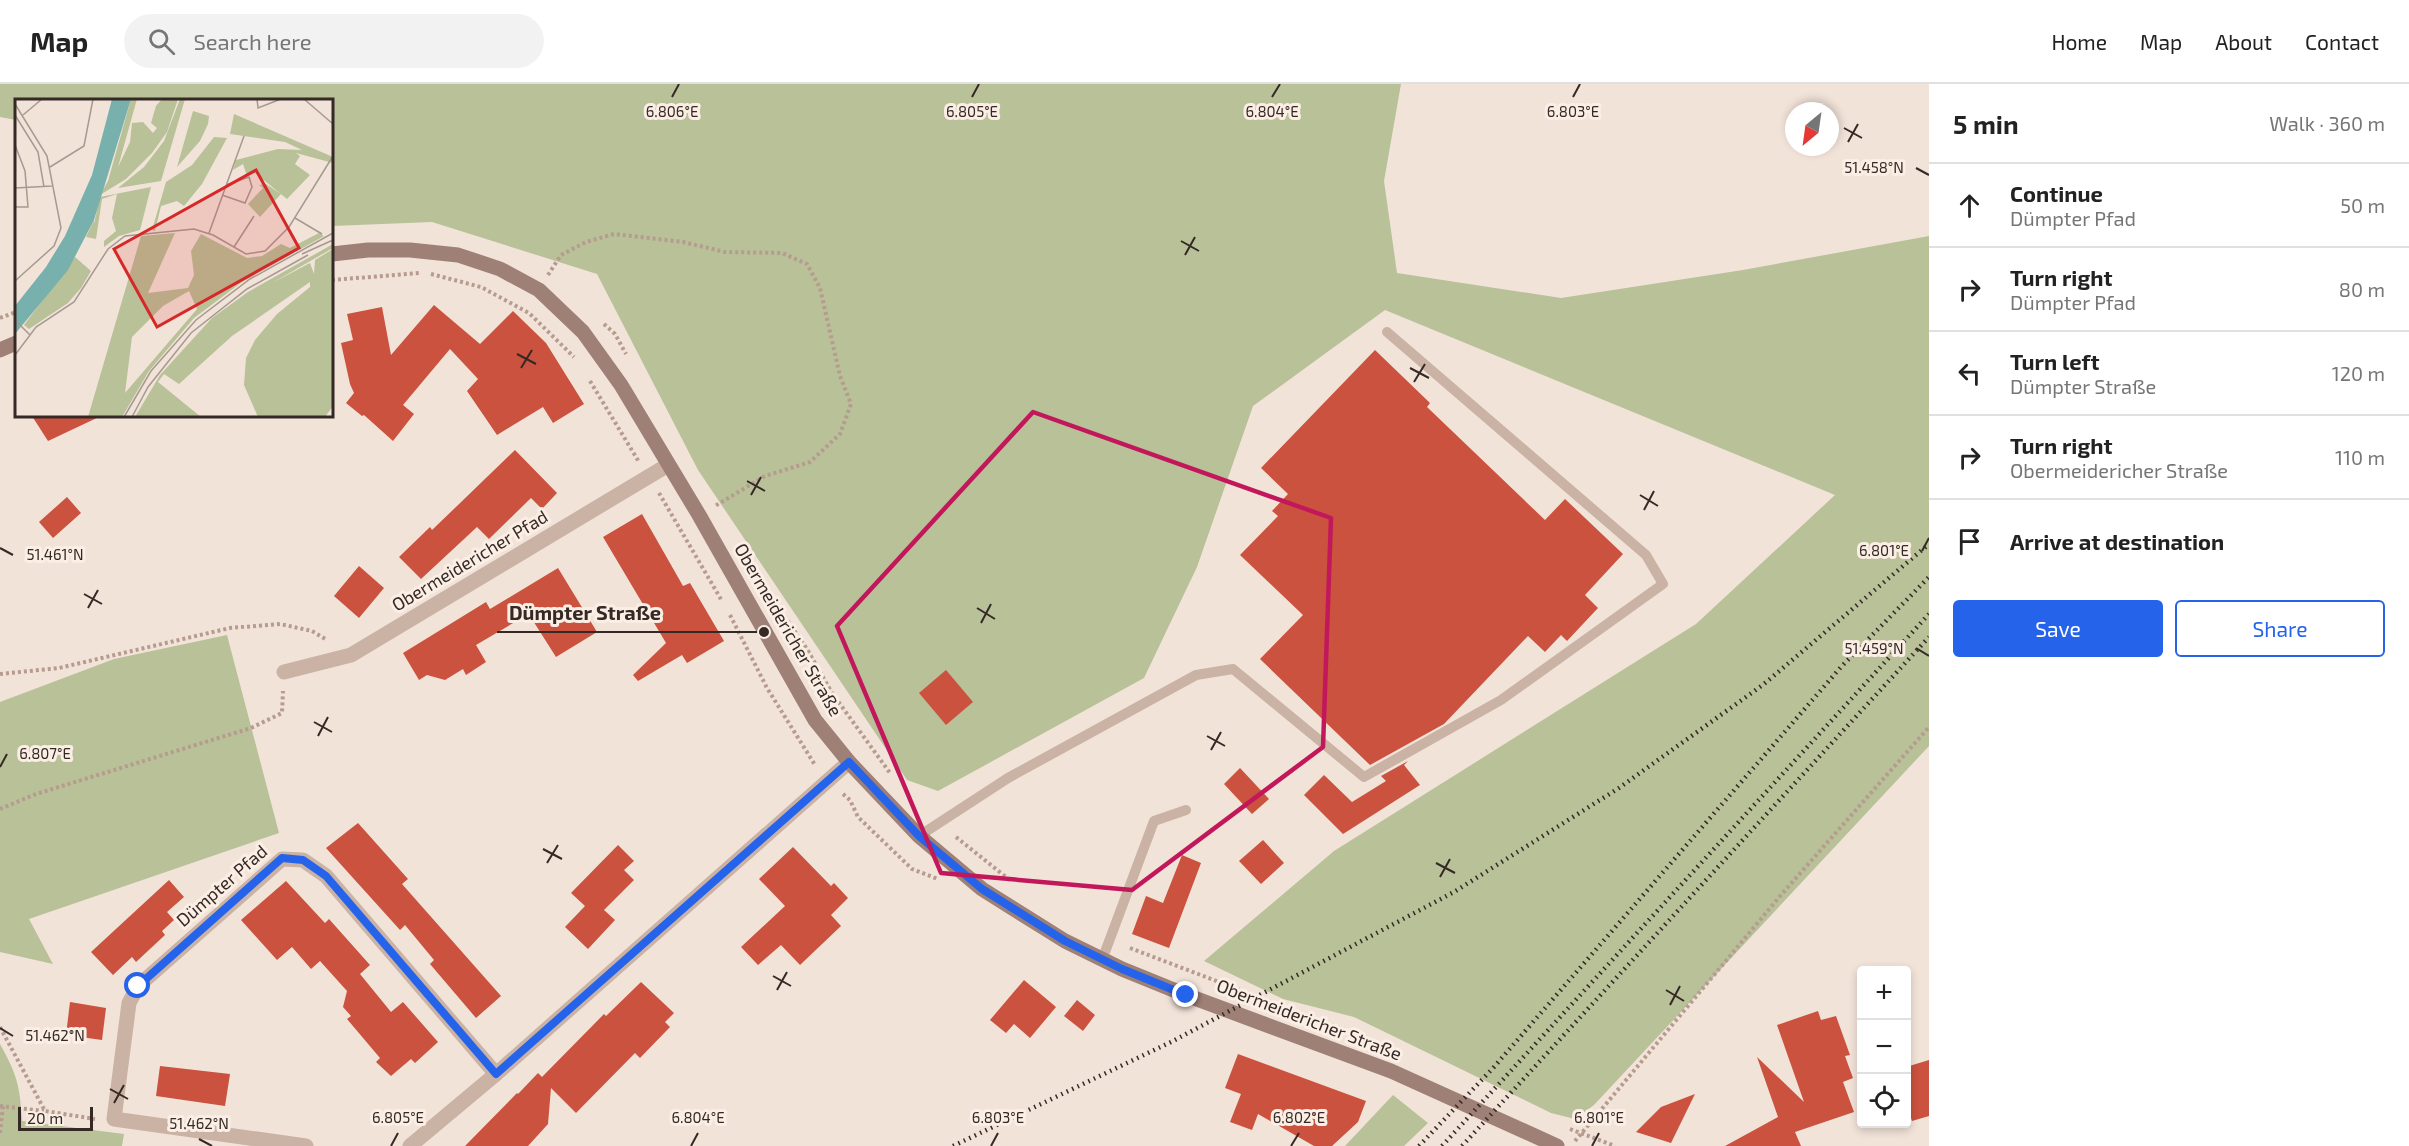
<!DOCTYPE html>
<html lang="en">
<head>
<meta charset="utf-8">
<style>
  body { margin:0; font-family:"Exo 2",sans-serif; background:#f2f2f2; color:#222 }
  .controls { position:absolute; right:18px; bottom:18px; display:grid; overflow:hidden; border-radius:6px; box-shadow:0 3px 9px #0003 }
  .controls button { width:54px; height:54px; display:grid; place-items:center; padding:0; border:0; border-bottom:2px solid #e0e0e0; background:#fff; color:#222; font:30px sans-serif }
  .compass { position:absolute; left:1785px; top:18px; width:54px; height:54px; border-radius:50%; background:#fff; box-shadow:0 3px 9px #0003; rotate:209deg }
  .scale { position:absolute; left:18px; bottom:15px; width:75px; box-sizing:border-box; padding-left:6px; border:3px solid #352926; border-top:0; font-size:16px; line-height:21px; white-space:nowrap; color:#352926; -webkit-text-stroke:4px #faeee5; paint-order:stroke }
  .stop { position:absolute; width:18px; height:18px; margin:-14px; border:4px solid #2563eb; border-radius:50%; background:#fff }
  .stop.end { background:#2563eb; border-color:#fff; box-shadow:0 2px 6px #0008 }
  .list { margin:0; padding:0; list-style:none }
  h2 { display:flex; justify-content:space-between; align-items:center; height:78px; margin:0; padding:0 24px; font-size:26px }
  h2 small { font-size:20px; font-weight:400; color:#767676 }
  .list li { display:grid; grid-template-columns:39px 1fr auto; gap:18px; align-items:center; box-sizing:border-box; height:84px; padding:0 24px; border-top:2px solid #e0e0e0 }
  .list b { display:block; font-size:22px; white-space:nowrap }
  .list p { margin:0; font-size:20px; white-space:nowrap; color:#767676 }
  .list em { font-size:20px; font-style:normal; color:#767676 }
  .actions { display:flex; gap:12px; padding:18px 24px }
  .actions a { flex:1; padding:14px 0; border:2px solid #2563eb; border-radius:6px; text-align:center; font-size:21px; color:#2563eb }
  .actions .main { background:#2563eb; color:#fff }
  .icon { flex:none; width:33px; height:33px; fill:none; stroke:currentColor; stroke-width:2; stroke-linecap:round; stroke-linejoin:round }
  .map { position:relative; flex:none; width:1929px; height:1062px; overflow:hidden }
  header { display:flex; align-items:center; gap:36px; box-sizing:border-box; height:84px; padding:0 30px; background:#fff; border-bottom:2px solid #e0e0e0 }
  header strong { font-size:28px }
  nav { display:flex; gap:33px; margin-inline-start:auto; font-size:21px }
  .search { width:420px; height:54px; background:#f2f2f2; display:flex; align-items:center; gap:15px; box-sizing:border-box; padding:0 21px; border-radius:33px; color:#767676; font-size:22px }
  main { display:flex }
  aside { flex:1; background:#fff }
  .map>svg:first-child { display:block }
  .green { fill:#b8c198 }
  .building { fill:#ca523f }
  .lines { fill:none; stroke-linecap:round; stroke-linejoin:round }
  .path { stroke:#b69b8f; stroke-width:4; stroke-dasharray:3 3; stroke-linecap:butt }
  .lane { stroke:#cab2a4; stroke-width:10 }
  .street { stroke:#cab2a4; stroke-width:15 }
  .secondary { stroke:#9e8076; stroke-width:15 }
  .rail { stroke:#352926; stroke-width:4.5; stroke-dasharray:1.5 4.5; stroke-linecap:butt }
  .route { stroke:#2563eb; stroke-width:8 }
  .marked { fill:none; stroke:#c2185b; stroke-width:4.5; stroke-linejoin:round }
  .ticks { fill:none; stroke:#352926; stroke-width:2 }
  .labels { text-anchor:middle; stroke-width:6; stroke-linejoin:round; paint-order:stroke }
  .street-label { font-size:18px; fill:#352926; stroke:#faeee5 }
  .inset-road { fill:none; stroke:#a69991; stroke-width:1.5 }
  .view { fill:#d62828; fill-opacity:0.15; stroke:#d62828; stroke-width:3 }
  .inset-edge { fill:none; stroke:#352926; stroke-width:3 }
  .ticks-label { font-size:15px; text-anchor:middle; fill:#352926; stroke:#faeee5; stroke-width:6; stroke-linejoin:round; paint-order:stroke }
  .leader { fill:none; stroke:#352926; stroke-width:2 }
  .callout-dot { fill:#352926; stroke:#faeee5; stroke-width:2 }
  .callout-label { font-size:20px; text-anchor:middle; font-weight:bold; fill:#352926; stroke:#faeee5; stroke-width:6; stroke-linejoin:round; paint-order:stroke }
</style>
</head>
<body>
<header>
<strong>Map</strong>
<div class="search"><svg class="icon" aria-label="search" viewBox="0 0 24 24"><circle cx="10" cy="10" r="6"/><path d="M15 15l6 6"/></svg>Search here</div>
<nav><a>Home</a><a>Map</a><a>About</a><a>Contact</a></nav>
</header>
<main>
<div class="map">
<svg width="1929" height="1062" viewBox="0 0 1929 1062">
  <rect width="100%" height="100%" fill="#f2e3d9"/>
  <!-- green -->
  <g class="green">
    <polygon points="0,0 1401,0 1384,97 1397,189 1561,214 1743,186 1929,152 1929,662 1594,1021 1575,1035 1551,1029 1354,933 1283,915 1204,877 1334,767 1696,540 1835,411 1385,226 1253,322 1197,483 1144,594 938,707 907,696 698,386 597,190 432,138 332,142 332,16 16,16 16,36 0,33"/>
    <polygon points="227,551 279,749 29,835 53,880 0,868 0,618 114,575"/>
    <path d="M0,960c17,31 20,41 22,77l102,13 -2,12h-122z"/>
    <polygon points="1393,1011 1428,1039 1404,1062 1345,1062"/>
  </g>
  <!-- building -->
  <g class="building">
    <polygon points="434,221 480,260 513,227 546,259 584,320 553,339 543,323 497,351 467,307 478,295 450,265 403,321 414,330 393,357 364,331 362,332 346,319 354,309 350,300 341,259 353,256 347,230 382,223 391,271"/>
    <polygon points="1375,266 1430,319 1427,323 1545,436 1565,415 1623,470 1585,511 1598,524 1567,557 1561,551 1545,568 1528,552 1444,640 1370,681 1260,575 1303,531 1240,471 1278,432 1272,427 1288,410 1261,384"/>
    <polygon points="32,332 101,332 48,357"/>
    <polygon points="515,366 557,409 542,425 531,414 489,455 477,443 421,495 399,473 430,443 432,446 457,422"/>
    <polygon points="67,413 81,429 53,454 39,438"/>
    <polygon points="642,430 683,502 690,499 724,557 687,579 682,571 638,597 633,591 666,559 603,453"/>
    <polygon points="359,482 384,504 359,534 334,512"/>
    <polygon points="558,484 597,548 556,573 530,532 521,537 520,535 476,561 486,578 466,591 463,585 445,596 427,591 419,596 403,569 486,518 490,525"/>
    <polygon points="946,586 973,618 946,641 919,609"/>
    <polygon points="1408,677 1404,681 1420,701 1343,750 1304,711 1324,691 1352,718 1386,697 1381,692"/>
    <polygon points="1240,684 1269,715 1252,730 1224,700"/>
    <polygon points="358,739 408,795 402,800 501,912 476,934 430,880 434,876 405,841 400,846 326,764"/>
    <polygon points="1263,756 1284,779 1261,800 1239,777"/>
    <polygon points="618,761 634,777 624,786 634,796 604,826 615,836 588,865 565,843 585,822 571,809"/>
    <polygon points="793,763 831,802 834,799 848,814 831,831 841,842 800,881 781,861 758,881 741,863 785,822 759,795"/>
    <polygon points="1182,771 1201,779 1169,864 1132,850 1146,812 1163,819"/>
    <polygon points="169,796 184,813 167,828 174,836 162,847 165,851 136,878 132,873 113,891 91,868"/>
    <polygon points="286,797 325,839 329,835 370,881 360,890 391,928 403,918 438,958 415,979 411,975 391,992 376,978 380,974 347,935 351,932 343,923 347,907 320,877 311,885 292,863 277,876 241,836"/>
    <polygon points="1024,896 1056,923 1030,954 1014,940 1006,949 990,936"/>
    <polygon points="641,898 674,929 665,938 670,943 640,974 635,969 576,1029 551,1004 548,1040 528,1062 465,1062 517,1009 518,1010 538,989 542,993 604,930 606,932"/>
    <polygon points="1077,916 1095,931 1083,947 1064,932"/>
    <polygon points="70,918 106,924 102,956 66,951"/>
    <polygon points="1818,927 1821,936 1836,932 1850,971 1845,972 1853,994 1843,998 1854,1028 1795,1048 1801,1062 1725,1062 1778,1033 1757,973 1804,1018 1777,941"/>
    <polygon points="1238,970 1366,1017 1358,1038 1332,1062 1314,1062 1258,1030 1252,1046 1230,1038 1241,1010 1225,1004"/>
    <polygon points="1929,976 1929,1032 1912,1037 1906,1018 1906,983"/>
    <polygon points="160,982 230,990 225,1022 156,1012"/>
    <polygon points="1695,1010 1671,1059 1636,1048 1661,1023"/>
  </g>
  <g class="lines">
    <!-- path -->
    <g class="path">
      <polyline points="431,190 481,203 529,229 574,273"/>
      <polyline points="548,191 561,171 586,158 614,150 683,158 725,168 782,169 807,180 820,204 840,292 851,320 840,350 810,378 765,392 715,422"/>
      <polyline points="332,196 420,189"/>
      <polyline points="0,234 16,228"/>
      <polyline points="604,240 615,250 626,270"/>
      <polyline points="590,297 639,378"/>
      <polyline points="659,409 722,517"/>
      <polyline points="767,507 807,565 832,609 890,689"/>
      <polyline points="730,531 767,604 815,681"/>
      <polyline points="0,590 59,584 230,544 280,540 312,547 327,556"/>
      <polyline points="843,710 850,716 858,733 912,785 938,795"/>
      <polyline points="0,725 36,710 251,644 282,629 283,607"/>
      <polyline points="956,753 1011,797"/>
      <polyline points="1130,864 1350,948"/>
      <polyline points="0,943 45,1027 95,1035"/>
      <polyline points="0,1022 44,1027"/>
      <polyline points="1570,1045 1615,1062"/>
      <polyline points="0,1049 3,1022"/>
      <polyline points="1575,1057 1781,811 1929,643"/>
    </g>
    <!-- lane -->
    <g class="lane">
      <polyline points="919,752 1008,694 1196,591 1233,585 1364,693 1501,616 1663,500 1646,471 1387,248"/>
      <polyline points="1102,876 1154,737 1186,726"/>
    </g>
    <!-- street -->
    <g class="street">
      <polyline points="284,588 351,571 668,381"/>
      <polyline points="306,1062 114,1035 129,919 138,902 282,775 303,776 326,792 496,990"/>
      <polyline points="410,1062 496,990 849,678"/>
    </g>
    <!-- secondary -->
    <g class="secondary">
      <polyline points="332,170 368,166 410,166 458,171 500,185 539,206 583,248 621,301 699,431 815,636 849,678 919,752 982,805 1065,857 1122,885 1186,911 1391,987 1557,1062"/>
      <polyline points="0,266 16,259"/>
    </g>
    <!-- rail -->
    <g class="rail">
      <polyline points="953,1062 1171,958 1454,808 1619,704 1764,600 1929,460"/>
      <polyline points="1419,1062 1494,983 1841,583 1929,493"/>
      <polyline points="1442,1062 1929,530"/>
      <polyline points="1462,1062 1929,553"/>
    </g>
  </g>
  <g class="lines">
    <!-- route -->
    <polyline class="route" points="138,902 282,774 303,776 326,792 496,990 849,678 919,752 982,805 1065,857 1122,885 1186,911"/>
  </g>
  <!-- marked area -->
  <path class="marked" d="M1033,328l298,106 -8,229 -191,143 -191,-17 -104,-247z"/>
  <!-- ticks -->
  <path class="ticks" d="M672,13l7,-13M972,13l7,-13M1272,13l8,-13M1573,13l7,-13M1844,44l18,10M1848,58l10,-18M1916,84l13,7M1181,157l18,10M1185,171l10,-18M517,270l19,10M521,284l11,-18M1410,284l19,10M1414,298l11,-18M747,397l18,10M751,411l10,-18M1640,411l18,11M1644,426l10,-19M0,464l13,7M1922,467l7,-13M84,510l18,10M88,524l10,-18M977,524l18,11M981,539l10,-19M1916,564l13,8M314,638l18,10M318,652l10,-19M1207,652l18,10M1211,666l10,-18M0,683l7,-13M543,765l19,10M547,779l11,-18M1436,779l19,10M1440,793l10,-18M773,892l18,10M777,906l10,-18M1666,906l18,11M1670,921l10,-19M0,944l13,8M110,1005l18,10M114,1019l10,-18M199,1055l13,7M391,1062l7,-13M691,1062l7,-13M991,1062l7,-13M1291,1062l8,-13M1592,1062l7,-13"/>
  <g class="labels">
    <!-- street labels -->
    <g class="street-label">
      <text transform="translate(470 477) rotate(-31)" y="6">Obermeidericher Pfad</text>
      <text transform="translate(788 546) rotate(60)" y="6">Obermeidericher Straße</text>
      <text transform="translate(222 802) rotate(-41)" y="6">Dümpter Pfad</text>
      <text transform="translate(1309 936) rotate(21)" y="6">Obermeidericher Straße</text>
    </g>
  </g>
  <!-- overview -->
  <g transform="translate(15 15)">
    <rect width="318" height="318" fill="#f2e3d9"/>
    <path d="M116,0h6l-19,68 12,-25 2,-19 11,-1 10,11 4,-5 -6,-5 5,-17 6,-7h16l-11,33 -15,21 -26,26 -26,16 8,-14zM165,0h5l-24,82 -43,7 26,-21 20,-26zM178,12l16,5 -1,8 -8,17 -23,26zM219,15l99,43v6l-37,-10 4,3 -5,8 15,11 -23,24 -32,-26 -8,3 -4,-12 -10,6 3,-10 42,-11 24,1 -17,-8 -55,-8zM199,38l13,1 -25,46 -18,22 -7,-5 -16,5 -6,25 -3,-1 14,-48 26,-17zM251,85l15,10 -21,23 -12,-13 15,-16 -4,-3zM136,88l-11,43 -21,6 -15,11v-6l12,-10 -4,-13 5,-24 -15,5 -6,40 -10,-2 8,-17v4l6,-27zM160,134l-27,60 40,-5 6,-13 -3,-24 10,-17 46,24 15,-2 19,-12 9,4 29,-15 5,3 -82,46 -48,36 -45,53 -27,46h-34l53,-181zM174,192l8,18 -72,84 7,-56 31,-31zM318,145v4l-61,35 38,-20 4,11 1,-14 18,-11v157l-8,11h-67l-14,-32 2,-27 9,-18 22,-26 33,-27v-5l-78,54 -53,48 -15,-10 -6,8 43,35h-66l25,-42 52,-57 36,-26zM60,158l16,14 -10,17 -13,15 -39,26 -5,-4z" fill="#b8c198" fill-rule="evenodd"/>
    <path d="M97,0h19l-37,121 -26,50 -53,64v-28l31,-39 19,-31 27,-61z" fill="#77b0ac"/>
    <path class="inset-road" d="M242,0l1,9 23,-9M289,0l29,25M0,5l32,52 14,72 -7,18 -39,35M0,16l23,37 6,35M8,16l19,-16M0,46l10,26 3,36h-13M35,68l34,-21 9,-47M0,89l37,-2M207,96l23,8 7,-16 -3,-10 -23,8M280,119l27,16M194,134l35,-97M219,148l20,-31M287,155l31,-14M0,221l15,15M0,256l21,-28 38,-25 34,-53 17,-13 69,-7 19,6 33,19 19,-3 24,-24 44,-71M109,318l27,-46 45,-51 54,-41 83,-46M117,318l16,-30 43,-54 56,-44 61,-34"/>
    <path class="view" d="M241,71l43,78 -142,79 -43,-78z"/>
    <rect width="318" height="318" class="inset-edge"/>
  </g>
  <g class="ticks-label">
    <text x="672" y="33">6.806°E</text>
    <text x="972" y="33">6.805°E</text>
    <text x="1272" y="33">6.804°E</text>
    <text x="1573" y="33">6.803°E</text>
    <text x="1874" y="89">51.458°N</text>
    <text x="1884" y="472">6.801°E</text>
    <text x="55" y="476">51.461°N</text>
    <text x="1874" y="570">51.459°N</text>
    <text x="45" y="675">6.807°E</text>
    <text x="55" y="957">51.462°N</text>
    <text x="398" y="1039">6.805°E</text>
    <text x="698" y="1039">6.804°E</text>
    <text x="998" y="1039">6.803°E</text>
    <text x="1299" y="1039">6.802°E</text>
    <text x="1599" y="1039">6.801°E</text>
    <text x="199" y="1045">51.462°N</text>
  </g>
  <!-- callouts -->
  <path class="leader" d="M764 548L673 548H497"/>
  <circle class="callout-dot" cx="764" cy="548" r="6"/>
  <g class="callout-label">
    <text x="585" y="536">Dümpter Straße</text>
  </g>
</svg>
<div class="controls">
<button>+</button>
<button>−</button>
<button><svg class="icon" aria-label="locate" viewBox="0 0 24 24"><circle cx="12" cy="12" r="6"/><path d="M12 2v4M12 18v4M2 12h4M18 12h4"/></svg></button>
</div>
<svg class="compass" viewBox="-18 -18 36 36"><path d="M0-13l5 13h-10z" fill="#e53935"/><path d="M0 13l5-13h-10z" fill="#767676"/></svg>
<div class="scale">20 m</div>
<div class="stop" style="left:138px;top:902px"></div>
<div class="stop end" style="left:1186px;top:911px"></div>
</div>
<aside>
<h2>5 min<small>Walk · 360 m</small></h2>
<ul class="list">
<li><svg class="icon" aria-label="ahead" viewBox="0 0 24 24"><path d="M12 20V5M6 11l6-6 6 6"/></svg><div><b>Continue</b><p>Dümpter Pfad</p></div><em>50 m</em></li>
<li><svg class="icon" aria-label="right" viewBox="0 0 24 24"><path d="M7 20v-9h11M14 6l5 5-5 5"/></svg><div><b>Turn right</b><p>Dümpter Pfad</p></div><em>80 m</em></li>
<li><svg class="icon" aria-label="left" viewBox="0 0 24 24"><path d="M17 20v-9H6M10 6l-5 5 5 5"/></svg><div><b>Turn left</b><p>Dümpter Straße</p></div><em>120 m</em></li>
<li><svg class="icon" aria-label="right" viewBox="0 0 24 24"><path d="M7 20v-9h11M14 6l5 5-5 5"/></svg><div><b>Turn right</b><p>Obermeidericher Straße</p></div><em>110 m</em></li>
<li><svg class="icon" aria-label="arrive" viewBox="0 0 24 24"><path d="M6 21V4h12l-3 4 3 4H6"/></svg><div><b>Arrive at destination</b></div></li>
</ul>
<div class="actions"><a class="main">Save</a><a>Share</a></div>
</aside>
</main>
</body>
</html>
